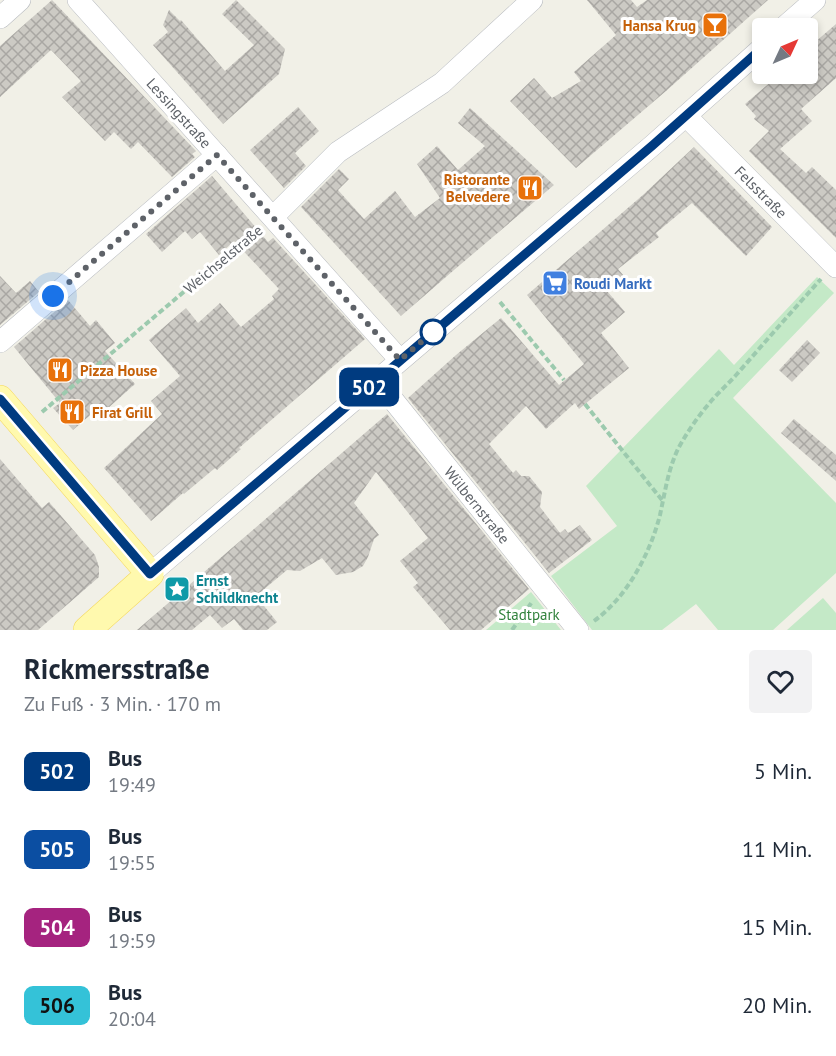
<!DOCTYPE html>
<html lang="de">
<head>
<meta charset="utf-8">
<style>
  body { margin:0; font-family:"PT Sans",sans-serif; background:#f2f2f3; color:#1f2937; height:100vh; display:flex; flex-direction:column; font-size:22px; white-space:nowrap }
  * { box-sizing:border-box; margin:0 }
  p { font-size:20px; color:#747a83 }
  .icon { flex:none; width:33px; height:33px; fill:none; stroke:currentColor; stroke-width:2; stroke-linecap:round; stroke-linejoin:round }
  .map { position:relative; height:630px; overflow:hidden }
  .drawer { display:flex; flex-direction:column; background:#fff; flex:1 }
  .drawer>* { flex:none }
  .badge { padding:0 12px; border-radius:9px; font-size:21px; line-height:39px }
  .needle { width:39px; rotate:46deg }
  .buttons { position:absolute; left:752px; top:18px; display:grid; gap:12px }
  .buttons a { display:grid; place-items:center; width:66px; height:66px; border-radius:6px; background:#fff; box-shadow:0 3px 9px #0003; font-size:30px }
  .you { position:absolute; width:30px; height:30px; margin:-15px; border:4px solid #fff; border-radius:50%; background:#1a73e8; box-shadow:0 0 0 9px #1a73e833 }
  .map>.badge { position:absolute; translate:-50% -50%; box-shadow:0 0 0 3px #fff }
  .round { display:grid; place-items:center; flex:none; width:63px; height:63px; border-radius:6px; background:#f2f2f3 }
  .overview { display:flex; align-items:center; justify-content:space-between; height:102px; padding:0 24px }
  h1 { font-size:28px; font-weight:700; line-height:45px }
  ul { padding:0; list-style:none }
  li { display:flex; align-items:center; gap:18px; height:78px; padding:0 24px }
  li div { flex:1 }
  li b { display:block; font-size:22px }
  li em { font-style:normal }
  li .badge { min-width:66px; font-weight:700; text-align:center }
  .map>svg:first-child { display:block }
  .park { fill:#c4e9c7 }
  .building { fill:url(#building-cross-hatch) }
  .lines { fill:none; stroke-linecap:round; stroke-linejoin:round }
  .minor-casing { stroke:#b9bcc1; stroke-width:22 }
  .major-casing { stroke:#f5d85c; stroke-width:28 }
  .path { stroke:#9ccaae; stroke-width:4; stroke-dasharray:6 3; stroke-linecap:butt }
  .minor { stroke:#fff; stroke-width:21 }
  .major { stroke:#fff9ae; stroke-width:27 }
  .line-casing { stroke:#fff; stroke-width:14 }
  .line { stroke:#003b80; stroke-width:9 }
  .walk { stroke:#5e6268; stroke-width:6; stroke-dasharray:0 10.8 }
  .stop-dot { fill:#fff; stroke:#003b80; stroke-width:3 }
  .labels { text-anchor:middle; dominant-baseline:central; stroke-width:6; stroke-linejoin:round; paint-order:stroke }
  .food-label { font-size:15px; font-weight:bold; fill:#c56008; stroke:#fff; text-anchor:end }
  .street-label { font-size:15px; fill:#5e6268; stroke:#fff }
  .shop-label { font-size:15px; font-weight:bold; fill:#366cbe; stroke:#fff; text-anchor:start }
  .culture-label { font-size:15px; font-weight:bold; fill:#0d838f; stroke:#fff; text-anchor:start }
  .park-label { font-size:15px; fill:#32823d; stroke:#fff }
</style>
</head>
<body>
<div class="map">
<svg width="836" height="630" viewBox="0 0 836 630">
  <defs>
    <pattern id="building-cross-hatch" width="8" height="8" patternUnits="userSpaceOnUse" patternTransform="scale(1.5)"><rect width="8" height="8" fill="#cccac4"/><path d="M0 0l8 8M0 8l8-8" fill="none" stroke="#a9a7a3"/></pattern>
  </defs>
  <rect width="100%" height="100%" fill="#f1f0e7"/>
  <g class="park">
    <polygon points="817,277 834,293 733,398 836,503 836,573 773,630 718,630 696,604 662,630 592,630 551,576 617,526 586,486 719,349 734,365"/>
    <polygon points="531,592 561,630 486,630"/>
    <polygon points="823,598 836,613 836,630 787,630"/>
  </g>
  <g class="building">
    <polygon points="52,0 196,151 192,154 195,157 172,177 138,142 131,149 114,132 105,141 62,97 81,81 51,50 0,97 0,46"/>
    <polygon points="236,0 285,49 279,74 223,124 153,45 168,32 163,25 169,10 180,21 181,20 225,71 254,45 222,14"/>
    <polygon points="587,0 631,0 637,7 647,0 768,0 666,91 576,168 510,101 534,78 552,98 581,81 574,72 616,35"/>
    <polygon points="836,24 836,78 801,109 812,121 780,149 806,173 812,167 836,190 836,238 749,151 769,131 754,119 756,116 745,104 780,74 807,74 807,49"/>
    <polygon points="298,107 319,131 295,153 306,166 284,188 250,150"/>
    <polygon points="470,108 554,185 454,270 401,316 301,207 339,169 349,179 338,190 364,219 395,191 415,217 440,198 417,164 437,146 458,170 485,146 458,123"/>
    <polygon points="694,147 772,227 746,256 692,203 656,233 659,237 618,269 624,276 607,291 625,312 601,333 629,368 579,409 575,403 546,429 526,406 489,444 513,473 516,470 521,476 529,476 542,492 540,507 560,533 565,529 568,533 580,525 592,540 549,573 408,398 456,355 501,318 559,385 584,364 527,295 644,194"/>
    <polygon points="212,176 268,242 273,238 365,339 239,448 241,449 217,470 215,468 184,494 183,493 151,521 104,468 162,414 151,401 180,376 149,340 186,308 198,323 220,303 241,327 274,299 272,296 279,289 234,241 219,255 200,232 192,239 185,231 162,252 146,234"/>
    <polygon points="0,276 16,293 30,281 39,292 0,325"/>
    <polygon points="68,300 90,326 96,320 115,343 105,351 135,384 107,409 103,404 73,430 53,408 60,403 14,347"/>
    <polygon points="807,340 820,353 792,382 779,370"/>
    <polygon points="387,414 529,589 481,630 450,630 413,587 418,583 400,561 428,538 376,472 354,503 379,535 374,539 368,557 363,566 353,572 336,575 322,558 300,571 287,570 256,596 277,622 267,630 243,630 234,619 222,628 210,615 192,630 137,630"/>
    <polygon points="794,419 836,455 836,481 781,433"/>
    <polygon points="0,459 42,508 49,502 95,555 99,567 99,577 38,630 0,630"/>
  </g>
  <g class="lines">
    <g class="minor-casing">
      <g id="minor">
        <polyline points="78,0 400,360"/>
        <polyline points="0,18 20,0"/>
        <polyline points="783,28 815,0"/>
        <polyline points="686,116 836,267"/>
        <polyline points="273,217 338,152 442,83 532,0"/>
        <polyline points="0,342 217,155"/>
        <polyline points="377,380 578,630"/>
        <polyline points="150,574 653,145 762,48"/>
      </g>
    </g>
    <g class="major-casing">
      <polyline id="major" points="0,399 150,574 87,630"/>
    </g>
    <g class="path">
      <polyline points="500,302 564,380"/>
      <polyline points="585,404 662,500"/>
      <polyline points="42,412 258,229"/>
      <path d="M594,621C627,597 650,554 660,515C665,492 668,470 678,449C687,432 699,415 712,400C720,391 729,383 737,374C765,342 793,310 821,279"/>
      <polyline points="512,630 532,602"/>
    </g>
    <use href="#minor" class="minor"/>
    <use href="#major" class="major"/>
  </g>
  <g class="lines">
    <g class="line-casing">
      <polyline id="line" points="0,399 150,574 653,145 762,48"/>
    </g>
    <use href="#line" class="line"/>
    <polyline class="walk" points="53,296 217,155 400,360 433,332"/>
  </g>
  <defs>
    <g id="bar-square" transform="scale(1.35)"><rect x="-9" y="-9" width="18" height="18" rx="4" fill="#e8710a" stroke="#fff"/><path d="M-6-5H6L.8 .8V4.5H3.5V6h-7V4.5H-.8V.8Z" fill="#fff"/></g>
    <g id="restaurant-square" transform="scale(1.35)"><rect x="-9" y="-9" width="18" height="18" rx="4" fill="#e8710a" stroke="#fff"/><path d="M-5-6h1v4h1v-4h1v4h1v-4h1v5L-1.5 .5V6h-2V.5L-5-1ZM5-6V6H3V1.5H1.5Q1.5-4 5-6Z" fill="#fff"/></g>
    <g id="supermarket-square" transform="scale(1.35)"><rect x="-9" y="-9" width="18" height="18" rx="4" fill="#3f7fe0" stroke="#fff"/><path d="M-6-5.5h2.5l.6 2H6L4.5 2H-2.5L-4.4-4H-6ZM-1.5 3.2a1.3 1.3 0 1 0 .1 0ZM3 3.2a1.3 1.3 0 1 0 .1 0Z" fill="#fff"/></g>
    <g id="sight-square" transform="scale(1.35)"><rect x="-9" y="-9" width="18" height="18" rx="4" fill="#0f9aa8" stroke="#fff"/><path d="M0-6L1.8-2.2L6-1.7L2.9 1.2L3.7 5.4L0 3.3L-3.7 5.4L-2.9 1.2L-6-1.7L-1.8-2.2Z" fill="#fff"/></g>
  </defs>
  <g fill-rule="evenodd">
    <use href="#bar-square" x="715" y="25"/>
    <use href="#restaurant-square" x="530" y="188"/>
    <use href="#supermarket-square" x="555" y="283"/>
    <use href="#restaurant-square" x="60" y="370"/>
    <use href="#restaurant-square" x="72" y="412"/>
    <use href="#sight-square" x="177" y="589"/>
  </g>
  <circle class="stop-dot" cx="433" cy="332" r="12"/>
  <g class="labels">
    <g class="food-label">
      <text x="696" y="25">Hansa Krug</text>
      <text x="510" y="179">Ristorante<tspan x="510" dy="17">Belvedere</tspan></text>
      <text x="80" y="370" text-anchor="start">Pizza House</text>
      <text x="92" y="412" text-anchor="start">Firat Grill</text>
    </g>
    <g class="street-label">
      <text transform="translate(179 113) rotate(48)">Lessingstraße</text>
      <text transform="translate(761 192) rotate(45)">Felsstraße</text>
      <text transform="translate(223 259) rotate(-40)">Weichselstraße</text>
      <text transform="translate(477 505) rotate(51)">Wülbernstraße</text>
    </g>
    <g class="shop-label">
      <text x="574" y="283">Roudi Markt</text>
    </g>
    <g class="culture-label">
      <text x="196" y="580">Ernst<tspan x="196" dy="17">Schildknecht</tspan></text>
    </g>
    <g class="park-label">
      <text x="529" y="614">Stadtpark</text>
    </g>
  </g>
</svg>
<div class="buttons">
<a><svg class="needle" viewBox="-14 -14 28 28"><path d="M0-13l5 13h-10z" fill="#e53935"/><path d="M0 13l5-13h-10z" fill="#747a83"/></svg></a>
</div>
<div class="you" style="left:53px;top:296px"></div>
<b class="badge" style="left:369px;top:387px;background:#003b80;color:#fff">502</b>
</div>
<section class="drawer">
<div class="overview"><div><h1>Rickmersstraße</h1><p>Zu Fuß · 3 Min. · 170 m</p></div><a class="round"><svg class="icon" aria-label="heart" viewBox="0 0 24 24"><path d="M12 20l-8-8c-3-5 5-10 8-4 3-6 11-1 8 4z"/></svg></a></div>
<ul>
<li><span class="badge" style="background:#003b80;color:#fff">502</span><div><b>Bus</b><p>19:49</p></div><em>5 Min.</em></li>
<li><span class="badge" style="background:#0b4ea2;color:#fff">505</span><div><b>Bus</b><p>19:55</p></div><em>11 Min.</em></li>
<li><span class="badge" style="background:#a5237f;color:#fff">504</span><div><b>Bus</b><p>19:59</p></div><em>15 Min.</em></li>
<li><span class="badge" style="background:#34c2d8;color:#111">506</span><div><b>Bus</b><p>20:04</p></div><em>20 Min.</em></li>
</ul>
</section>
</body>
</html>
